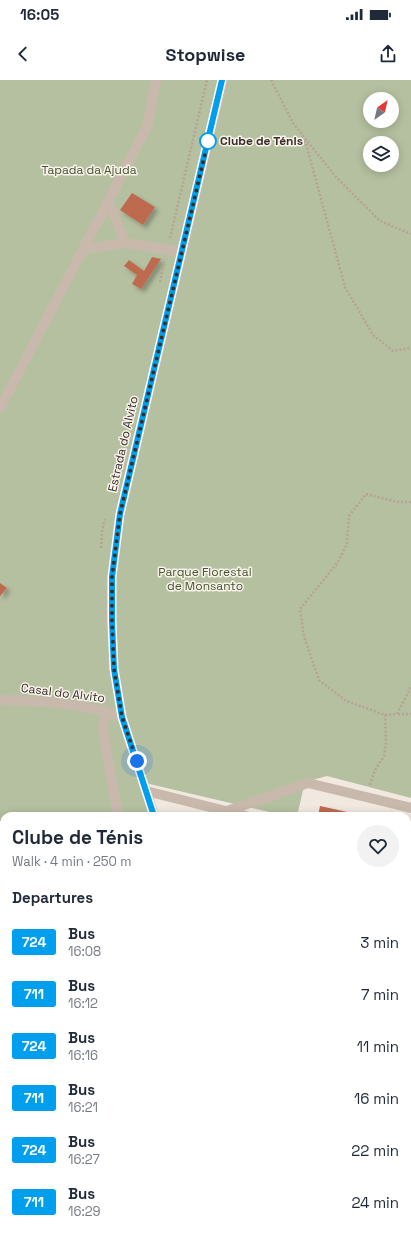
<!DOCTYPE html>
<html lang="en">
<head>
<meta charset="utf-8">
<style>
  body { margin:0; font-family:"Space Grotesk",sans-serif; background:#f2f2f3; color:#1f2937; height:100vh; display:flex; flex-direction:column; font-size:15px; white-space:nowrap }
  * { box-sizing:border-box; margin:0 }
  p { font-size:13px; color:#747a83 }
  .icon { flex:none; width:22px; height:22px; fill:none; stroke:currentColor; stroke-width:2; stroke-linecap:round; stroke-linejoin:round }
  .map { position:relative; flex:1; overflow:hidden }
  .drawer { position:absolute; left:0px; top:732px; width:411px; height:424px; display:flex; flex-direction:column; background:#fff; border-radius:12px 12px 0 0; box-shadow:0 2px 10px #0003 }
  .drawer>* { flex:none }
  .badge { padding:0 8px; border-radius:3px; font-size:14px; line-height:26px }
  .needle { width:26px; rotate:34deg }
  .tools { position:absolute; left:363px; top:12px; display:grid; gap:8px }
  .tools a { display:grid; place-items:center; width:36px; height:36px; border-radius:50%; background:#fff; box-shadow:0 2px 10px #0003; font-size:20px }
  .you { position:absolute; width:20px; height:20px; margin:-10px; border:3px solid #fff; border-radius:50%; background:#1a73e8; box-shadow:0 0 0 6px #1a73e833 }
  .map>.badge { position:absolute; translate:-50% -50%; box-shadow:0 0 0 2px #fff }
  h2 { padding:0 12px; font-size:15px; line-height:36px }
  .round { display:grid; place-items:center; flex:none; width:42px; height:42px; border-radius:21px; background:#f2f2f3 }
  .summary { display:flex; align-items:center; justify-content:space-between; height:68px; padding:0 12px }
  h1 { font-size:19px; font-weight:800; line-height:30px }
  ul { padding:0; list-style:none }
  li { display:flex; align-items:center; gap:12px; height:52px; padding:0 12px }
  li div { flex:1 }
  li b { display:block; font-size:15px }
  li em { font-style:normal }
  li .badge { min-width:44px; font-weight:700; text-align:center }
  .status { display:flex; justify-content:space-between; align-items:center; height:28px; padding:0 20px; background:#fff; direction:ltr }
  .status svg { height:11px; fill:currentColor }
  header { display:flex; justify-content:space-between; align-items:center; height:52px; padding:0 12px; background:#fff; font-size:18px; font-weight:800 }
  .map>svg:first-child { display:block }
  .green { fill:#b5c0a0; fill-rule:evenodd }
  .building { fill:#be6b50; filter:url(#shadow) }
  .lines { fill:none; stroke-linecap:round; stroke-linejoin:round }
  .path { stroke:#b5a396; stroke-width:2.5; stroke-dasharray:2 2; stroke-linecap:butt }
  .minor { stroke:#c9b9ac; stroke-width:10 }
  .line-casing { stroke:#fff; stroke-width:9 }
  .line { stroke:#009fee; stroke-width:6 }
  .walk { stroke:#372e2a; stroke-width:4; stroke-dasharray:0 7.2 }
  .stop-dot { fill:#fff; stroke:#009fee; stroke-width:2 }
  .labels { text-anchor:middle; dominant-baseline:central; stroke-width:3; stroke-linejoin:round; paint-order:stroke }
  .stop-label { font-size:12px; font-weight:bold; fill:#372e2a; stroke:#f9f3eb; text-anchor:start }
  .park-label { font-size:12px; fill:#47542f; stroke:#f9f3eb }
  .street-label { font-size:12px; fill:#372e2a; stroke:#f9f3eb }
</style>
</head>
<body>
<div class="status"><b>16:05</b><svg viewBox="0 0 49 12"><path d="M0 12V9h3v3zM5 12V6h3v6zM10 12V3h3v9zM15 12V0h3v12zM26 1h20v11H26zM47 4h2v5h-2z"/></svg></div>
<header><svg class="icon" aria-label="back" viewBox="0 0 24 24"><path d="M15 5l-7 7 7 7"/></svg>Stopwise<svg class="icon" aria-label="share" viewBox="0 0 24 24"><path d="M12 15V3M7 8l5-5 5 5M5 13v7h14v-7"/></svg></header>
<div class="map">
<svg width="411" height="1156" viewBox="0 0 411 1156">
  <defs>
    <filter id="shadow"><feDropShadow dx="3.5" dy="3.5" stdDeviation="2" flood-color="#0004"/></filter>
  </defs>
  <rect width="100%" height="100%" fill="#f1e9df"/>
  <path class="green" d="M0,0H411V718L327,696L305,702L297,736H286L141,702L151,736H4V1152H407V967L411,968V1156H0ZM370,19H392V41H370ZM370,63H392V85H370Z"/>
  <g class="building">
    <polygon points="132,113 155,127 143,145 120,130"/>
    <polygon points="152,177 161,179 141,209 132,204 137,195 124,186 129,180 144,191"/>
    <polygon points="0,503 7,508 0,516"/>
    <polygon points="320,726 361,735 361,736 318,736"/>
    <polygon points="407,746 411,747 411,766 407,765"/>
    <polygon points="407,790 411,791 411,809 407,808"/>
    <polygon points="407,830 411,831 411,867 409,874 411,875 411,886 407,885"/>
    <polygon points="407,906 411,907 411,941 407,940"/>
  </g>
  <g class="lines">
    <g class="path">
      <polyline points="271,0 293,43 336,97 380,141 411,154"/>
      <polyline points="305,60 345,207 373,255 393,271 411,268"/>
      <polyline points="170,158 207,0"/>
      <polyline points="160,202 164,182"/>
      <polyline points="411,422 397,422 366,414 349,436 347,464 338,482 300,529 304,557 319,600 346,621 385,635 397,634 411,607"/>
      <polyline points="101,468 102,451 105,439"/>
      <polyline points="398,634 411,634"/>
      <polyline points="370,705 375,690 384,676 386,663 385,635"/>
      <polyline points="407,1022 411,1006"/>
      <polyline points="407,1082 411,1083"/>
      <polyline points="349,1152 364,1156"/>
      <polyline points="373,1156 374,1152"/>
    </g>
    <g class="minor">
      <polyline points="109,122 125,163"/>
      <polyline points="84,169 125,163 182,172"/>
      <polyline points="0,328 147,47 156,0"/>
      <path d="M0,620C40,621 84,623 122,637"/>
      <polyline points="105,631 103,650 118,736"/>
      <polyline points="146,711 246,736"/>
      <polyline points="227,731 308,703 411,728"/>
      <polyline points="154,736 122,637 114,589 111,541 112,497 120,434 223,0"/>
      <polyline points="407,775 411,776"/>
      <polyline points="407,814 411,815"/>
      <polyline points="407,968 411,969"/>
      <polyline points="293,1152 294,1156"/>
    </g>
  </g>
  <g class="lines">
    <g class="line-casing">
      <polyline id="line" points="154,736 122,637 114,589 112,541 112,497 120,434 222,0"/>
    </g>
    <use href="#line" class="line"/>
    <polyline class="walk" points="137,681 122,637 114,589 112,541 112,497 120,434 208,61"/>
  </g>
  <circle class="stop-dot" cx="208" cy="61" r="8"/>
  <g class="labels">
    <g class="stop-label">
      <text x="220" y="61">Clube de Ténis</text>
    </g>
    <g class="park-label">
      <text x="89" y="90">Tapada da Ajuda</text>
      <text x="205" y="492">Parque Florestal<tspan x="205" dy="14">de Monsanto</tspan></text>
    </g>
    <g class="street-label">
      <text transform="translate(123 364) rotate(-77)">Estrada do Alvito</text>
      <text transform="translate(63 613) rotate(7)">Casal do Alvito</text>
    </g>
  </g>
</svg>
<div class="tools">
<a><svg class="needle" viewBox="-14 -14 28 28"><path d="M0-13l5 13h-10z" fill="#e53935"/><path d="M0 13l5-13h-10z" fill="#747a83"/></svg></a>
<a><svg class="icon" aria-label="layers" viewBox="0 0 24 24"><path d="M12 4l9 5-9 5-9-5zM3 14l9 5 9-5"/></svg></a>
</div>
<div class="you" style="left:137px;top:681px"></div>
<section class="drawer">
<div class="summary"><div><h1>Clube de Ténis</h1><p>Walk · 4 min · 250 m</p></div><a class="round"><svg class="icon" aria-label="heart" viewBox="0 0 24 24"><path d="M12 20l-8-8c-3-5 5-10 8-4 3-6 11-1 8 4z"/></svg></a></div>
<h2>Departures</h2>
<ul>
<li><span class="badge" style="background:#009fee;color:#fff">724</span><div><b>Bus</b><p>16:08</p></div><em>3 min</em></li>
<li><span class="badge" style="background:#009fee;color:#fff">711</span><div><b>Bus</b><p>16:12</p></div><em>7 min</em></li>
<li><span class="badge" style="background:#009fee;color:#fff">724</span><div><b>Bus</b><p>16:16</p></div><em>11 min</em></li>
<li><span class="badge" style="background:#009fee;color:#fff">711</span><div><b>Bus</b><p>16:21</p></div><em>16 min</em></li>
<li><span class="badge" style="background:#009fee;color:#fff">724</span><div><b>Bus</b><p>16:27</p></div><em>22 min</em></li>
<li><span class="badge" style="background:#009fee;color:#fff">711</span><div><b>Bus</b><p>16:29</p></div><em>24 min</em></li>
</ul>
</section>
</div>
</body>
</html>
